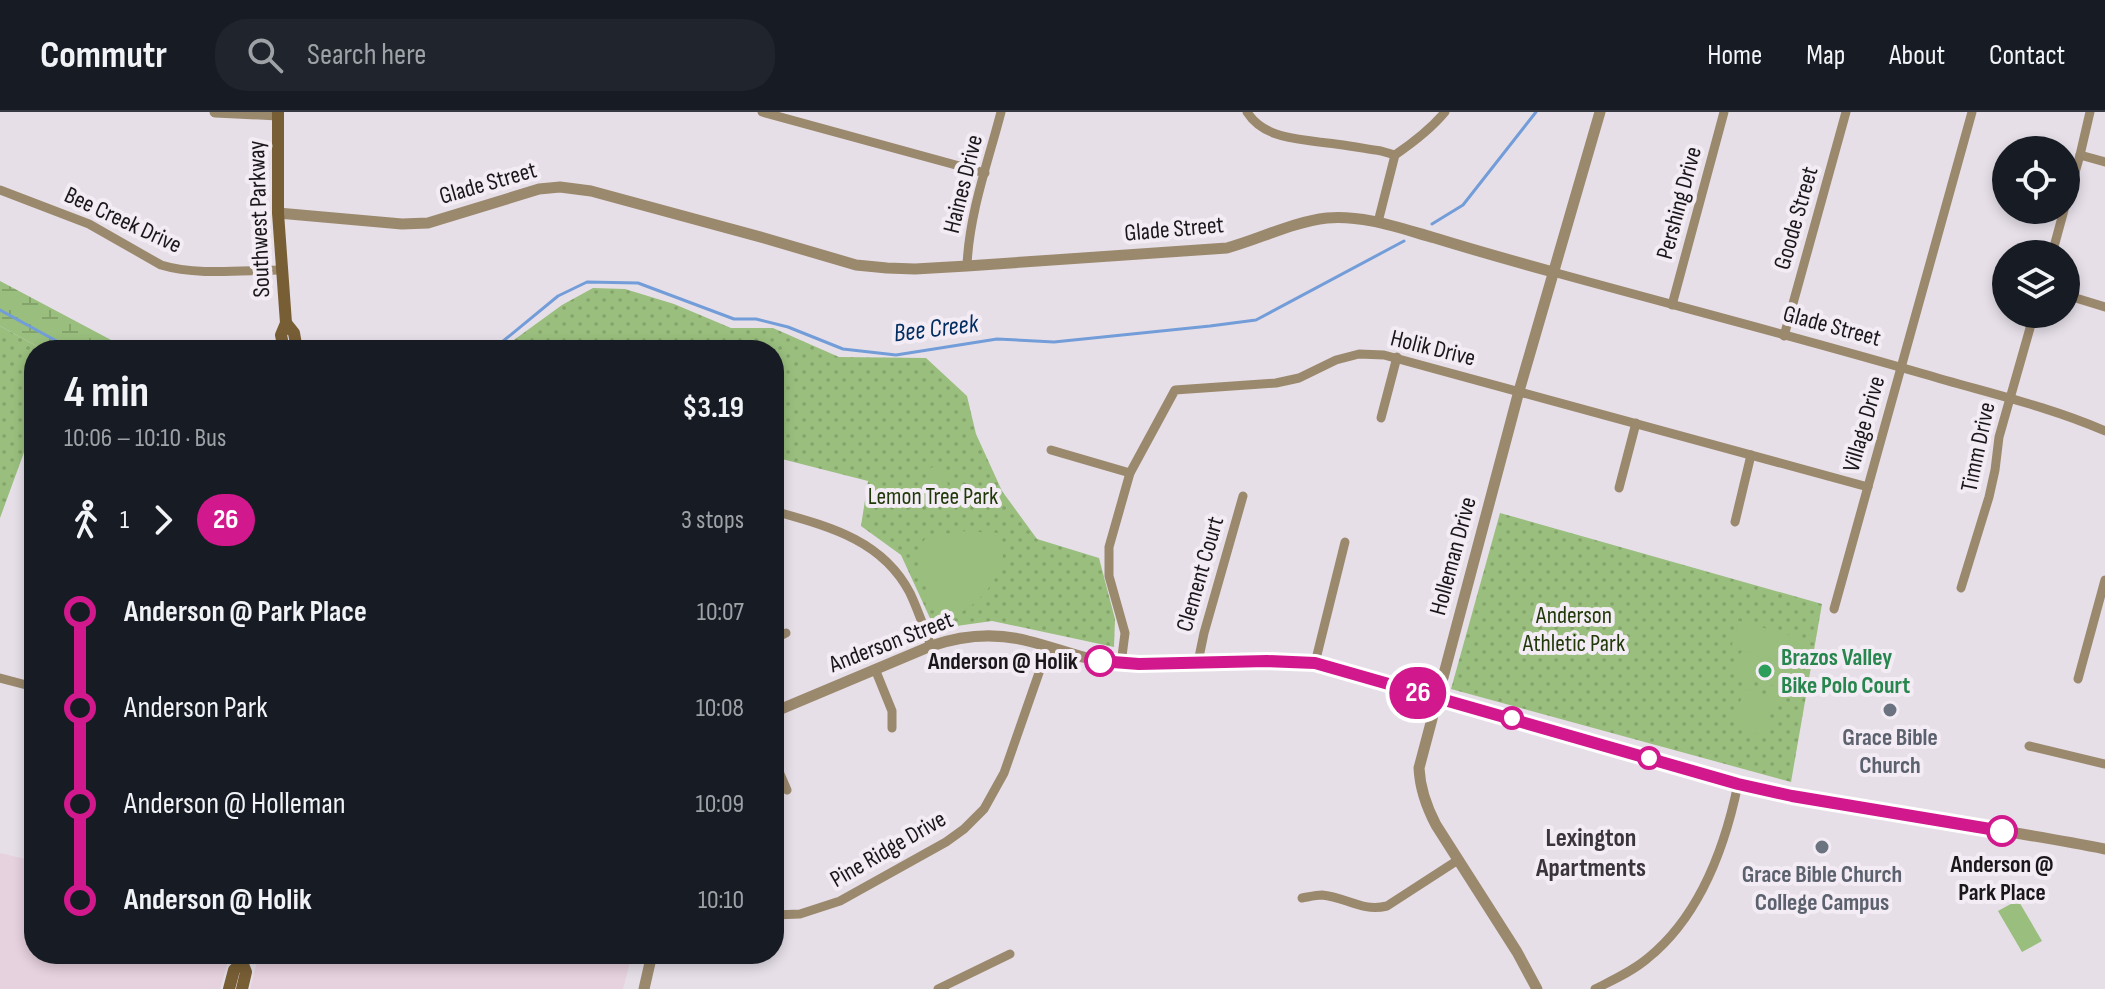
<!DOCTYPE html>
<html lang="en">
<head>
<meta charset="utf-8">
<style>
  body { margin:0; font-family:"Sofia Sans Condensed",sans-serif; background:#20242c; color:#f1f3f6; height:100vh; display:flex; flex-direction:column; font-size:30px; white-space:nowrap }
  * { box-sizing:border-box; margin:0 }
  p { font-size:26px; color:#9ea1a6 }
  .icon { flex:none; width:44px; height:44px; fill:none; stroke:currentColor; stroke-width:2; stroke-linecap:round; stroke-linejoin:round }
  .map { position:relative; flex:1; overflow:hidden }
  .panel { position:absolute; left:24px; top:228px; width:760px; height:624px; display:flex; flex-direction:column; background:#171b24; border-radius:32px; box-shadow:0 4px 12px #0003 }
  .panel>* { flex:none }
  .badge { padding:0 16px; border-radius:26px; font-size:28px; line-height:52px }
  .fabs { position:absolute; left:1992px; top:24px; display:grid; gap:16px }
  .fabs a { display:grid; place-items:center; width:88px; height:88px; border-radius:50%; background:#171b24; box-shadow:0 4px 12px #0003; font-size:40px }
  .map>.badge { position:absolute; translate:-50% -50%; box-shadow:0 0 0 4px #fff }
  .legs { display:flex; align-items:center; gap:12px; height:88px; padding:0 40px; font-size:26px }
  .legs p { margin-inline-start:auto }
  .summary { display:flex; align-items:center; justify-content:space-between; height:136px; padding:0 40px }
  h1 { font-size:44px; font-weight:700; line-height:60px }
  ul { padding:0 40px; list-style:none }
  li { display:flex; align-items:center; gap:28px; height:96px; font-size:30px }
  li i { display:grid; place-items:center; width:12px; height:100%; margin:0 10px; background:currentColor }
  li i::after { content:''; width:20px; height:20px; margin:-10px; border:6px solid; border-radius:50%; background:#171b24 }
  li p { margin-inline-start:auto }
  li:first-child i { background:linear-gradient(#0000 50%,currentColor 0) }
  li:last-child i { background:linear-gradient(currentColor 50%,#0000 0) }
  header { display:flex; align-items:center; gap:48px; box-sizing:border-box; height:112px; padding:0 40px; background:#171b24; border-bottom:2px solid #363941 }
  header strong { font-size:38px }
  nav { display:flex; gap:44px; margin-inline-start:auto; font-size:28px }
  .search { width:560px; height:72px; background:#20242c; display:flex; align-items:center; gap:20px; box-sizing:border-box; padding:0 28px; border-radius:32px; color:#9ea1a6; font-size:30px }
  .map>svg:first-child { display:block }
  .commercial { fill:#e6d1de }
  .grass { fill:url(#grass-dots) }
  .wetland { fill:url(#wetland-marsh) }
  .pitch { fill:#99be7d }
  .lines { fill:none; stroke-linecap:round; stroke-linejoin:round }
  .stream { stroke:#739dd8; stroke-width:3 }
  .minor { stroke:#9b896e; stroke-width:9 }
  .tertiary { stroke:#9b896e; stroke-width:11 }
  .secondary { stroke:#785e35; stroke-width:12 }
  .line-1-casing { stroke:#fff; stroke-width:18 }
  .line-1 { stroke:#d2188d; stroke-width:12 }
  .stop-1-dot { fill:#fff; stroke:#d2188d; stroke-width:4 }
  .leisure-dot { fill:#2e9e5b; stroke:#f3ecf5; stroke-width:3 }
  .worship-dot { fill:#6b7280; stroke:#f3ecf5; stroke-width:3 }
  .labels { text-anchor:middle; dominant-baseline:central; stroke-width:8; stroke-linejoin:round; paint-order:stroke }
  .street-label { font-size:24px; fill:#1a171a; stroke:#f3ecf5 }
  .park-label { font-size:24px; fill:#213909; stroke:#f3ecf5 }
  .leisure-label { font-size:24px; font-weight:bold; fill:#27864d; stroke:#f3ecf5; text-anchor:start }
  .stop-label { font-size:24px; font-weight:bold; fill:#1a171a; stroke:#f3ecf5; text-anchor:end }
  .worship-label { font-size:24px; font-weight:bold; fill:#5b616d; stroke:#f3ecf5 }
  .water-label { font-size:26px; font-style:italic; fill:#022d61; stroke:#f3ecf5 }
  .neighbourhood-label { font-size:26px; font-weight:bold; fill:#3a343b; stroke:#f3ecf5 }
</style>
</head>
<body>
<header>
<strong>Commutr</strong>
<div class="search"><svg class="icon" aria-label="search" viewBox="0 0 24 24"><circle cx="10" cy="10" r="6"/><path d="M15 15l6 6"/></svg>Search here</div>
<nav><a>Home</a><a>Map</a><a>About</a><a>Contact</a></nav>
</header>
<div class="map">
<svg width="2105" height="877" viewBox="0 0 2105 877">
  <defs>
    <pattern id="grass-dots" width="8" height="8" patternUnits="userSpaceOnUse" patternTransform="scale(2)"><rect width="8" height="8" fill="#99be7d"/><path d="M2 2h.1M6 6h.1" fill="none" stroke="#83a36b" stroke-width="1.8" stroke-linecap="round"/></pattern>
    <pattern id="wetland-marsh" width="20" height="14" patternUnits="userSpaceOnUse" patternTransform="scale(2)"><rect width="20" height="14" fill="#99be7d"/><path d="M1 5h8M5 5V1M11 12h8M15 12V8" fill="none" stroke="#83a36b"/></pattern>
  </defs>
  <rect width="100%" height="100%" fill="#e6dfe8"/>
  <g class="commercial">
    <polygon points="0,741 34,749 34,842 121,842 136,845 137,842 230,842 220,877 0,877"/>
    <polygon points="259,842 632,842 623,877 250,877"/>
  </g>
  <g class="grass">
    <polygon points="593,176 625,177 674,192 731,216 773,216 839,245 926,246 967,284 976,322 1002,379 1037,427 1099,446 1115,507 1114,535 992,509 935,517 901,443 861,414 868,369 774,345 774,238 500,238 562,193"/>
    <polygon points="0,214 44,238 34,238 34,313 0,406"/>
    <polygon points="1500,401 1822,492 1791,670 1451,577"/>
  </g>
  <polygon class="wetland" points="0,169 130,238 44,238 0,214"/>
  <g class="pitch">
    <polygon points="943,353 948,374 930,378 925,357"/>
    <path d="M958,419L1002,421C1002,427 1003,434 1003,441C1002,463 983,488 963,499C956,503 946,504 938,507L921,458L920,434L925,427Z"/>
    <polygon points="1739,509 1804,527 1797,552 1731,536"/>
    <polygon points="1741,540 1796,554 1790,578 1734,564"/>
    <polygon points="1744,577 1775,586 1763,624 1733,615"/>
    <polygon points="2018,788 2042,829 2022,840 1998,799"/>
  </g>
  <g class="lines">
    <g class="stream">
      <polyline points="1432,112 1463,93 1536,0"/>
      <polyline points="0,198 73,238"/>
      <polyline points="485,238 502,230 558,184 587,170 638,171 734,207 756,207 788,215 843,237 896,243 997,227 1054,230 1210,214 1256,208 1404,129"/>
    </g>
    <g class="minor">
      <polyline points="762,0 985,61"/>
      <path d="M1247,0C1263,25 1292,26 1319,30C1340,32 1361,36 1381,39L1395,43"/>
      <polyline points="2080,43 2105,50"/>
      <path d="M0,78L89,112L161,153C197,164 244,158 281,158"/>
      <polyline points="2066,92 2080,43 2090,0"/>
      <path d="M1378,110L1395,43C1414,30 1431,17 1445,0"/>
      <polyline points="2052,142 2064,98"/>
      <path d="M967,154C969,102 988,50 1001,0"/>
      <path d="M1553,160C1676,194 1801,226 1924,262C1984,280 2048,294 2105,319"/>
      <polyline points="2066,183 2105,195"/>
      <polyline points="1672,193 1724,0"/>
      <polyline points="1784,224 1846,0"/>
      <polyline points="1381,306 1397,245"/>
      <polyline points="1051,338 1130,361"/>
      <polyline points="1619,376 1636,311"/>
      <path d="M774,399C827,414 882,427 910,481C918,498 924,516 931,534"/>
      <polyline points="1735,410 1751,343"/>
      <polyline points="1961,476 1989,385 1995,358 1999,325 2034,202"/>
      <polyline points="1834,497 1972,0"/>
      <polyline points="774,527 786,521"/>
      <polyline points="1198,550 1204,521 1243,384"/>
      <polyline points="1315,551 1345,430"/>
      <polyline points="1121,552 1125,521 1109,464 1109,435 1130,361 1175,278 1276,271 1299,266 1336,248 1359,242 1384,243 1868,375"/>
      <polyline points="875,557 892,599 892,616"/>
      <polyline points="0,566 34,575"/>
      <polyline points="2078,567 2105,468"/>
      <polyline points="2029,634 2105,652"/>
      <polyline points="774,648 787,678"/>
      <path d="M1302,786C1308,785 1316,783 1322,783C1346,785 1361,800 1387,794L1458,748"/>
      <polyline points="774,803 800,802 840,789 946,730 964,717 984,697 1004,661 1048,535"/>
      <polyline points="938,877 1010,842"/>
      <path d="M1595,877C1613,868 1633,859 1648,846C1700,804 1725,735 1738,672"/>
    </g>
    <g class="tertiary">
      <polyline points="215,0 278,3"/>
      <path d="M278,101L402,112L428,111L539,77L560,75L591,79L764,126L856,153L887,156L915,157L967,154L1227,136C1260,127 1292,110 1327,106C1364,103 1399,116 1435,126C1474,138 1513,149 1553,160"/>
      <path d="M774,600L931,534C963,523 994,520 1028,529C1058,536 1086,549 1117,551C1142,553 1167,551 1192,551C1233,550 1274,549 1315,551L1738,672C1859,699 1983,713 2105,737"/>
      <polyline points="644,877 652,842"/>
      <path d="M1537,877L1517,840L1436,713C1426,694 1420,677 1419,656L1519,279L1600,0"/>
    </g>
    <g class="secondary">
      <polyline points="278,0 278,101 286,211 281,223 284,238"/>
      <polyline points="286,211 294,221 297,238"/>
      <polyline points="229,877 234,858 242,850 245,842"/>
      <polyline points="242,877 246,860 242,850"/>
    </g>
  </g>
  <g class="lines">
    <g class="line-1-casing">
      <polyline id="line-1" points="1100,549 1139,552 1267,549 1315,551 1738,672 1792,684 2002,719"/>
    </g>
    <use href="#line-1" class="line-1"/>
  </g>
  <g class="stop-1-dot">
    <circle cx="1100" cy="549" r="14"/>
    <circle cx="1512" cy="606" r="10"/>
    <circle cx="1649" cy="646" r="10"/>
    <circle cx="2002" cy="719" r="14"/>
  </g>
  <circle class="leisure-dot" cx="1765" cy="559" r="8"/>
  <g class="worship-dot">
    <circle cx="1890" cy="598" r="8"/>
    <circle cx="1822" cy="735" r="8"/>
  </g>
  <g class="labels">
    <g class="street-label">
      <text transform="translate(488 71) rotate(-16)">Glade Street</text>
      <text transform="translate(963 72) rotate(-76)">Haines Drive</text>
      <text transform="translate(1679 91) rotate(-75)">Pershing Drive</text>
      <text transform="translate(1796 106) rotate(-74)">Goode Street</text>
      <text transform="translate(259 107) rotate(-92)">Southwest Parkway</text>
      <text transform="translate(123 108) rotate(25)">Bee Creek Drive</text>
      <text transform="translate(1174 117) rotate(-5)">Glade Street</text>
      <text transform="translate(1832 214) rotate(15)">Glade Street</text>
      <text transform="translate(1433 236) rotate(14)">Holik Drive</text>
      <text transform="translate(1864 312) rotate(-74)">Village Drive</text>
      <text transform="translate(1978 335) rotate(-78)">Timm Drive</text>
      <text transform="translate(1453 444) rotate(-75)">Holleman Drive</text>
      <text transform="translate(1200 462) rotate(-74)">Clement Court</text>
      <text transform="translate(891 530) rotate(-21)">Anderson Street</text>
      <text transform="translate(888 737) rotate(-30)">Pine Ridge Drive</text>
    </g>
    <g class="park-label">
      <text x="933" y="384">Lemon Tree Park</text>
      <text x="1574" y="503">Anderson<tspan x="1574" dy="28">Athletic Park</tspan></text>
    </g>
    <g class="leisure-label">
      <text x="1781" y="545">Brazos Valley<tspan x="1781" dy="28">Bike Polo Court</tspan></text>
    </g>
    <g class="stop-label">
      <text x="1078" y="549">Anderson @ Holik</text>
      <text x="2002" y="752" text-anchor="middle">Anderson @<tspan x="2002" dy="28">Park Place</tspan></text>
    </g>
    <g class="worship-label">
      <text x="1890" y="625">Grace Bible<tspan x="1890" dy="28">Church</tspan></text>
      <text x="1822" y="762">Grace Bible Church<tspan x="1822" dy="28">College Campus</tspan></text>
    </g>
    <g class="water-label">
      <text transform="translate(936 217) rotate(-7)">Bee Creek</text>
    </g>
    <g class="neighbourhood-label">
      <text x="1591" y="726">Lexington<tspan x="1591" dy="30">Apartments</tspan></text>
    </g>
  </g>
</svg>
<div class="fabs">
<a><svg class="icon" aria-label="locate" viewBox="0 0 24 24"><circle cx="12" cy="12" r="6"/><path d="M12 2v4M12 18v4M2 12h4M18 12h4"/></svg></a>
<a><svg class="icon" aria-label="layers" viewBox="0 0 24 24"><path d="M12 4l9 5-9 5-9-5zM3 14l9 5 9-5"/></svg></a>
</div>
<b class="badge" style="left:1418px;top:581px;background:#d2188d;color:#fff">26</b>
<section class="panel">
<div class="summary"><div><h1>4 min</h1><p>10:06 – 10:10 · Bus</p></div><b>$3.19</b></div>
<div class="legs"><svg class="icon" aria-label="walk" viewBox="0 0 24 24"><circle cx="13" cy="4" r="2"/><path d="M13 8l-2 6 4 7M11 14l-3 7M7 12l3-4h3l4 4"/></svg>1<svg class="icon" aria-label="forward" viewBox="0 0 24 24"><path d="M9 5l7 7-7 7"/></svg><b class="badge" style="background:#d2188d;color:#fff">26</b><p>3 stops</p></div>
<ul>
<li><i style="color:#d2188d"></i><b>Anderson @ Park Place</b><p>10:07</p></li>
<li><i style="color:#d2188d"></i><span>Anderson Park</span><p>10:08</p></li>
<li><i style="color:#d2188d"></i><span>Anderson @ Holleman</span><p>10:09</p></li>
<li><i style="color:#d2188d"></i><b>Anderson @ Holik</b><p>10:10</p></li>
</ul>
</section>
</div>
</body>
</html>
